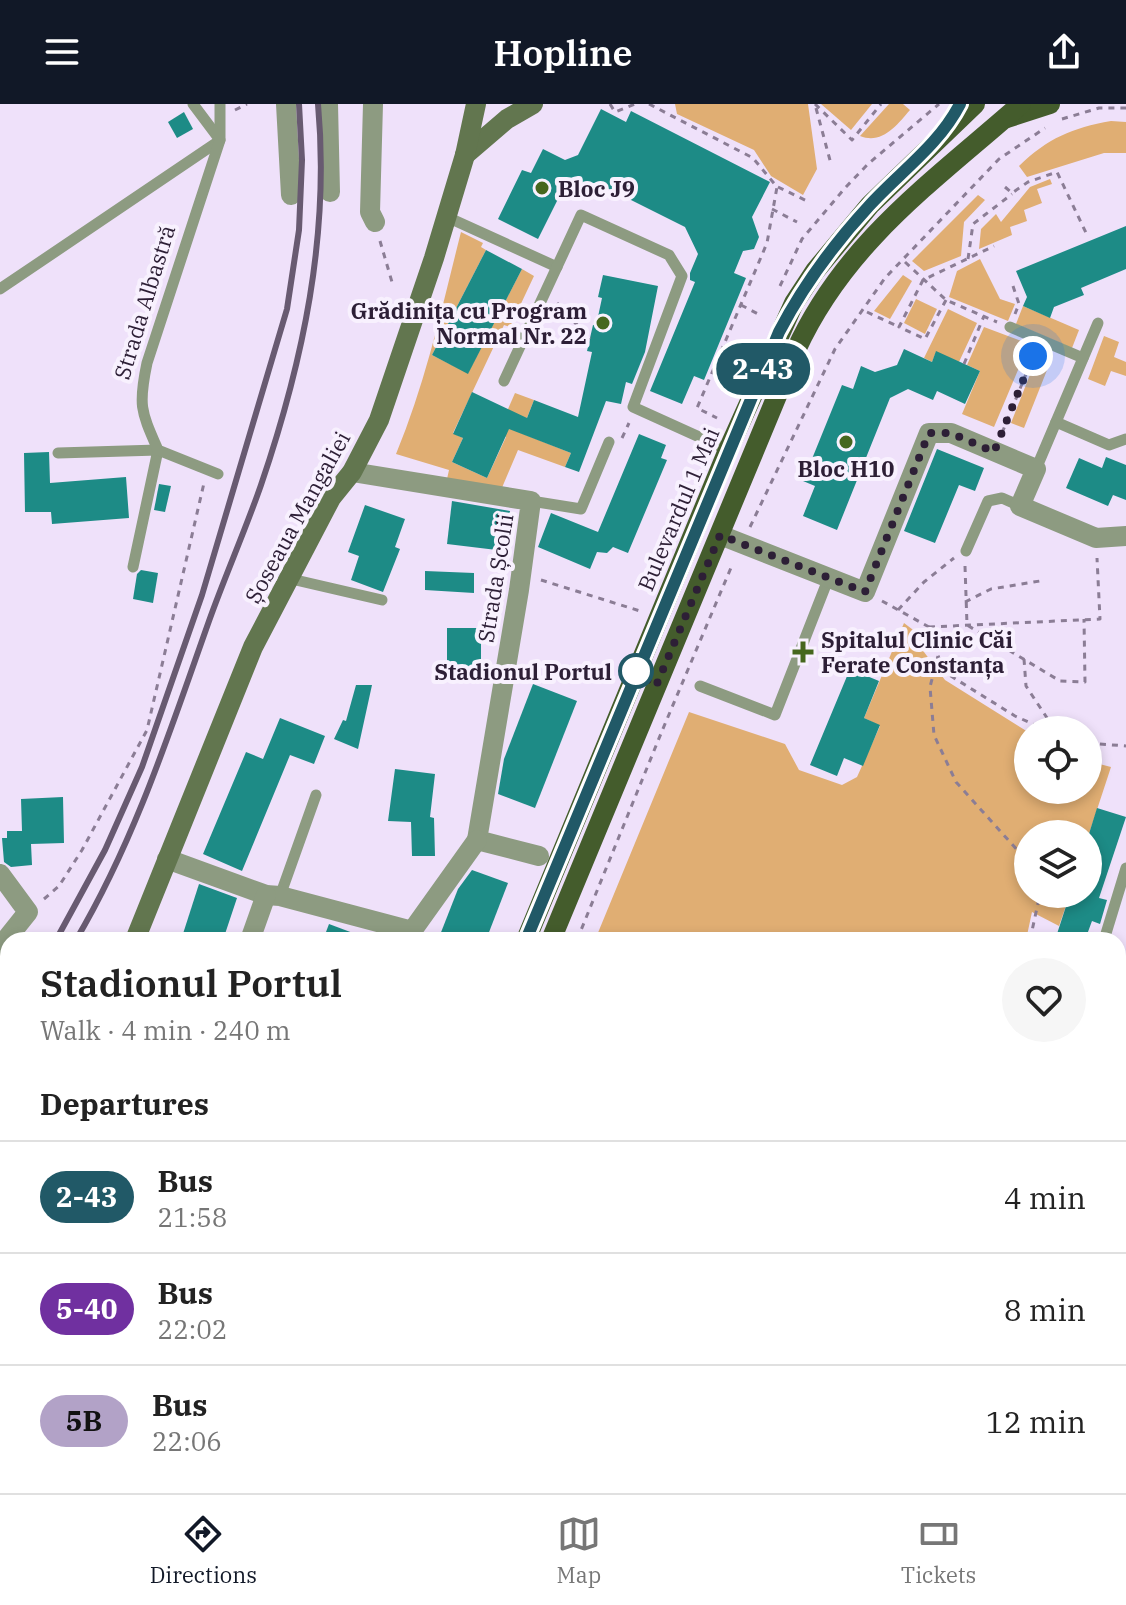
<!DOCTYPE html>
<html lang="en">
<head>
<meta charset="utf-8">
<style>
  body { margin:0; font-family:"IBM Plex Serif",serif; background:#f6f6f6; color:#222; height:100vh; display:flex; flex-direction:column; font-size:30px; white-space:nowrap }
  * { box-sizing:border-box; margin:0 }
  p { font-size:26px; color:#767676 }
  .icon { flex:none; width:44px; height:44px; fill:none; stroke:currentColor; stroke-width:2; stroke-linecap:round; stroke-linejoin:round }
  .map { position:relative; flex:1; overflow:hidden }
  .sheet { position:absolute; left:0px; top:828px; width:1126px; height:562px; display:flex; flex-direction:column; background:#fff; border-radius:24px 24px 0 0; box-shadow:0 4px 12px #0003 }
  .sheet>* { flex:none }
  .badge { padding:0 16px; border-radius:26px; font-size:28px; line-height:52px }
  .buttons { position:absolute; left:1014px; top:612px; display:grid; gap:16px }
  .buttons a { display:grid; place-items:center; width:88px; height:88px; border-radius:50%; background:#fff; box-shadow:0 4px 12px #0003; font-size:40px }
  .you { position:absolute; width:40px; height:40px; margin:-20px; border:6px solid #fff; border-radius:50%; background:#1a73e8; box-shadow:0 0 0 12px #1a73e833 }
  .map>.badge { position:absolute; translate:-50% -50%; box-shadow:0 0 0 4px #fff }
  h2 { padding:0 40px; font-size:30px; line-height:72px }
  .round { display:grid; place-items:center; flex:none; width:84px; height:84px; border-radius:42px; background:#f6f6f6 }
  .headline { display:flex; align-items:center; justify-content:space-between; height:136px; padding:0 40px }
  h1 { font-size:38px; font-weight:600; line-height:60px }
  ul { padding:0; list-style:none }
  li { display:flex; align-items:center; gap:24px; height:112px; padding:0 40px; border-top:2px solid #e0e0e0 }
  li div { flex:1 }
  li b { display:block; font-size:30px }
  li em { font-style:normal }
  li .badge { min-width:88px; font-weight:700; text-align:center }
  header { display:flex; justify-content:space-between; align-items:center; height:104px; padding:0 40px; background:#111827; color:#fff; font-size:36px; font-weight:600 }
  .tabs { display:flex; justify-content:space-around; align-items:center; height:112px; border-top:2px solid #e0e0e0; background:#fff; font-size:22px; color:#767676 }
  .tabs a { display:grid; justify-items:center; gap:4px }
  .tabs .on { color:#111827 }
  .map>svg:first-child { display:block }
  .green { fill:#e0ae73 }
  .building { fill:#1d8b86 }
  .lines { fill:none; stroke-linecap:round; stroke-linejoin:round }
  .path { stroke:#8b7d95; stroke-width:3; stroke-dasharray:6 6; stroke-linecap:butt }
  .lane { stroke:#8d9b81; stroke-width:11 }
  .street { stroke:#8d9b81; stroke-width:20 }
  .secondary { stroke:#62764f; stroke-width:20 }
  .primary { stroke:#445c2c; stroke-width:20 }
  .rail { stroke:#685a71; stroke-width:6 }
  .line-casing { stroke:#fff; stroke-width:18 }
  .line { stroke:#215967; stroke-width:12 }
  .walk { stroke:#2d1f36; stroke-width:8; stroke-dasharray:0 14.4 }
  .poi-dot { fill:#46671e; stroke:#f8f1fe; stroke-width:3 }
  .stop-dot { fill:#fff; stroke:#215967; stroke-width:4 }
  .labels { text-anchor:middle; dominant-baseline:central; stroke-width:8; stroke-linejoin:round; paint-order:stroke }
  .poi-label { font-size:22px; font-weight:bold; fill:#2d1f36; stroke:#f8f1fe; text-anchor:start }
  .street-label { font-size:22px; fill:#2d1f36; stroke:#f8f1fe }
  .stop-label { font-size:22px; font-weight:bold; fill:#2d1f36; stroke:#f8f1fe; text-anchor:end }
</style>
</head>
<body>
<header><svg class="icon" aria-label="menu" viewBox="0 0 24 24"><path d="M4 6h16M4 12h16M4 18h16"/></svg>Hopline<svg class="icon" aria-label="share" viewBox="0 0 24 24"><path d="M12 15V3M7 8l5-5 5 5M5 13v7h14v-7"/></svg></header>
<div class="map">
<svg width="1126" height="1389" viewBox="0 0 1126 1389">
  <rect width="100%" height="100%" fill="#efe1fa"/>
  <g class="green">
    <polygon points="675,0 808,0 817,65 803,91 771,72 754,46 677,10"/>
    <polygon points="821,0 872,0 851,26"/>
    <path d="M889,0H903L910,6C897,21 882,41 860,32Z"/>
    <path d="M1111,17L1126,18V49H1104L1027,73L1019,62C1048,34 1072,24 1111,17Z"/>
    <polygon points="1050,75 1052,80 1037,85 1042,99 1024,106 1027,117 1010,123 1012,131 979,145 981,125 996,110 1001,118 1030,83"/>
    <polygon points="978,91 985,96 964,118 961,152 924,167 912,157"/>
    <path d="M461,128L483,139L481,143L486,146L432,251L468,269L522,165L534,172L510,223L504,221L453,329L463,334L452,358L487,374L506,333L498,328L515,289L534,296L521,329L571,349L565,363L518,346L501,386L447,375L449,366L396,350C426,278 442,203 461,128Z"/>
    <polygon points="980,155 1000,195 1015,200 1008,217 949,193 957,167"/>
    <polygon points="903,171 912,177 890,215 874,207"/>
    <polygon points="916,195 937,205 925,230 904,219"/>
    <polygon points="1023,202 1079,226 1072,244 1016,220"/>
    <polygon points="948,205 977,219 959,258 936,248 932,258 924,254"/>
    <polygon points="984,223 1029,240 994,323 962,310 980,267 967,261"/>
    <polygon points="1104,232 1119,238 1114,253 1126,258 1126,272 1111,267 1105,282 1088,275"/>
    <polygon points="1040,245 1053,251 1024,324 1011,319"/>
    <polygon points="904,519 925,535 924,548 945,576 1028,628 1028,686 1088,686 1088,657 1111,663 1088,733 1088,730 1028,730 1028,790 1070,790 1059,822 1032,808 1026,836 595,836 689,608 785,640 799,666 842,681 857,673 880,622 864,614"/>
    <polygon points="1121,875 1126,878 1126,1389 895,1389 887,1382 978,1382 997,1386 999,1382 1118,1382 1118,882"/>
  </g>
  <g class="building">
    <polygon points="601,5 626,18 631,7 770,78 752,113 759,133 754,145 743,147 734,169 746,174 704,276 694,272 682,300 650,287 695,178 690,176 690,169 698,150 685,123 597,79 578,79 561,89 538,135 498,115 522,66 531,69 543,45 565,56 578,51"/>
    <polygon points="184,8 193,25 177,34 168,18"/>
    <polygon points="1126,122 1126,165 1081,184 1084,191 1054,203 1050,214 1023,202 1027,193 1016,167"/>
    <polygon points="486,146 522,165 468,270 432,251"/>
    <polygon points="603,171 658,182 645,248 632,280 626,278 621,300 606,297 579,368 565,363 571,349 509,325 487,374 452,358 463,334 453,330 472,288 527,314 534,296 578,313 592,248 587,247 593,221 596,222 602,194 598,193"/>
    <polygon points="904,245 932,258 936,247 980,267 965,300 937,287 933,296 908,285 890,294 837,426 803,412 815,382 803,377 842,281 853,285 861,262 875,268 897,261"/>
    <polygon points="639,330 666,341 661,354 667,356 628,449 613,443 607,449 597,448 590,465 538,443 551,409 598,428"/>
    <polygon points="937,345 984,364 975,387 959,381 935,439 904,427"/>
    <polygon points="49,348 50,379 126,373 129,414 52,420 51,408 25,408 24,349"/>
    <polygon points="1106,353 1126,361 1126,396 1113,391 1108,402 1066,384 1079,354 1102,364"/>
    <polygon points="159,380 171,382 165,408 154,406"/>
    <polygon points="452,397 510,407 505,447 447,440"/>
    <polygon points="365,401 405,415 395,443 400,445 383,488 351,476 359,452 348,448"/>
    <polygon points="141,466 158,469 153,499 133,495 137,470"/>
    <polygon points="425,467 474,469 474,489 425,486"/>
    <rect x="447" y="524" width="34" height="45"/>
    <polygon points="850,565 879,577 864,614 880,621 863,662 844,654 837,672 810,661"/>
    <polygon points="533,580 577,597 535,704 498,690 504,655"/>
    <polygon points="356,581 372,581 358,645 334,635 343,616 346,617"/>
    <polygon points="280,614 325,632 314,660 290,651 242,767 203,750 246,648 263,655"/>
    <polygon points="395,665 435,670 430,713 434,714 435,752 412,752 411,718 388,717"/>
    <polygon points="63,693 64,739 31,740 32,761 11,763 4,758 2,734 7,734 7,727 22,727 21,695"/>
    <polygon points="1097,704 1126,713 1099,794 1107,796 1100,820 1092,817 1085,836 1055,836 1070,790 1088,790 1088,733"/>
    <polygon points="472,766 508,779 486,836 438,836 458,785"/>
    <polygon points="199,780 237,794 223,836 181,836"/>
    <polygon points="329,820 369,835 369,836 323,836"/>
  </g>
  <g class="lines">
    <g class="path">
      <polyline points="610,0 615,8 635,0"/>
      <polyline points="649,0 753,54 777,83 767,139 697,304 717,314"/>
      <polyline points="815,0 852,36 881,0"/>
      <polyline points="816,4 831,60"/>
      <polyline points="235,6 247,0"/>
      <polyline points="1062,15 1099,4 1126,4"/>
      <polyline points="778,83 807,97"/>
      <polyline points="1005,83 1012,89 1028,78 1057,68 1088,133"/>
      <polyline points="772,105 797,118"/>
      <polyline points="380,137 392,178"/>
      <polyline points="968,155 973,120 1012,90"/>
      <polyline points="905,158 946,196 997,218"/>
      <polyline points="780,182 802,135 845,84 868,60 939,0"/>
      <polyline points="1013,182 1019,200 1015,210"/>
      <polyline points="946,196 925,235 899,223 923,176 994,142"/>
      <polyline points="557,199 590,235"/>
      <polyline points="741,201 760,211"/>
      <polyline points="867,208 899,223"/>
      <polyline points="724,242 743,252"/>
      <polyline points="964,260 984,212"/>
      <polyline points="1002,329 1035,248"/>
      <polyline points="622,334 629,319"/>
      <polyline points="750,423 835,245 885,174 999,55 1045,24"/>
      <polyline points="965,462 967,521 1060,577 1085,578 1084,515"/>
      <polyline points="541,476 640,507"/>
      <polyline points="882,497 929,523 938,552 930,583 934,631 956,678 1028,758"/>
      <polyline points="965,498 991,485 1040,477"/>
      <polyline points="898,506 924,478 954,454"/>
      <polyline points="929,523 1100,515 1097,454"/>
      <polyline points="938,552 946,569 1015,612 1046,626"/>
      <polyline points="1024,555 1026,582 1055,626"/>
      <polyline points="1088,639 1126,642"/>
      <polyline points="44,795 59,782 82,746 147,626 204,379"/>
      <polyline points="577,836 662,627 733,459"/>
      <polyline points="1030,836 1040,790"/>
      <polyline points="199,1382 230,1389"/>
      <polyline points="194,1389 195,1382"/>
      <polyline points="523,1389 524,1382"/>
      <polyline points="614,1389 616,1382"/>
    </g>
    <g class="lane">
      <polyline points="193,0 220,36"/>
      <polyline points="447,113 557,163"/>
      <polyline points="0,185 219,37"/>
      <polyline points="1010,223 1083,254"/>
      <polyline points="504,277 581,111 669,151 682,172 633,303 728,346"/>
      <polyline points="1056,318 1109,341 1126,335"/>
      <polyline points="58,349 158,346 133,463"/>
      <polyline points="1036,365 1098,219"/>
      <path d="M218,370L158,346C141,307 138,302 147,259L220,36V0"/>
      <polyline points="531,397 581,405 609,338"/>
      <polyline points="966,447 988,397 1002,394 1020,402"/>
      <polyline points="287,474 382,496"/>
      <polyline points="700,582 775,611 829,473"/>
      <polyline points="280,792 316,691"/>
      <polyline points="1104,836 1126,764"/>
      <polyline points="0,1352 8,1355"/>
      <polyline points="62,1382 68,1389"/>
      <polyline points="855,1382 863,1389"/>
    </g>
    <g class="street">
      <polyline points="286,0 291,91"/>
      <polyline points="328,0 330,88"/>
      <polyline points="373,0 370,108 375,118"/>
      <polyline points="352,368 531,397 519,486 477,736 539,752"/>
      <polyline points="720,431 865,488 929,329 951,329 1036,365 1020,402 1096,434 1126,432"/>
      <polyline points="167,755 266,791 280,792 412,827 477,736"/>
      <polyline points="0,770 28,808 0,843"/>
      <polyline points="250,836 266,791"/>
      <polyline points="779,1389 782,1382"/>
    </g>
    <g class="secondary">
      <polyline points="465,51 507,15 533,0"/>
      <polyline points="135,836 253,543 331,394 352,368 379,316 434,154 465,51 476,0"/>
      <polyline points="0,1184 8,1162"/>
    </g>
    <g class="primary">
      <polyline points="1007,14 1050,0"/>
      <polyline points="526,836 728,346 794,199 815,167 870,101 975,0"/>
      <path d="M551,836L796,246C846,137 934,77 1021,0"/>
      <polyline points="354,1389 355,1382"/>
      <polyline points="379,1389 381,1382"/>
    </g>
    <g class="rail">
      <polyline points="56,836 105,746 142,663 202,491 287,205 299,126 302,56 299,0"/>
      <path d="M76,836C135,736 170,627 209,517C225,472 245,427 261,381C303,258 330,131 318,0"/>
      <polyline points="0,916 8,906"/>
      <polyline points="0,937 8,928"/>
    </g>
  </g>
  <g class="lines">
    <g class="line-casing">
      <path id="line" d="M526,836L779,228C803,182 833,141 869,102C900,68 939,41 960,0"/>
    </g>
    <use href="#line" class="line"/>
    <polyline class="walk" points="636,567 656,582 720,431 865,488 929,329 951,329 994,348 1033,252"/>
  </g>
  <g class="poi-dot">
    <circle cx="542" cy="84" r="8"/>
    <circle cx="603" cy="219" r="8"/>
    <circle cx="846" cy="338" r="8"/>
    <path d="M799 536h8v8h8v8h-8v8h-8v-8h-8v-8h8z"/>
  </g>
  <circle class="stop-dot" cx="636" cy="567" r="16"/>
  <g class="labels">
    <g class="poi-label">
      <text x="558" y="84">Bloc J9</text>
      <text x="587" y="206" text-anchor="end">Grădinița cu Program<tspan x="587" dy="25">Normal Nr. 22</tspan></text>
      <text x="846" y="364" text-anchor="middle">Bloc H10</text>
      <text x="821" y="535">Spitalul Clinic Căi<tspan x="821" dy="25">Ferate Constanța</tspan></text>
    </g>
    <g class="street-label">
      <text transform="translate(144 198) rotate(-73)">Strada Albastră</text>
      <text transform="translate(678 405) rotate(-67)">Bulevardul 1 Mai</text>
      <text transform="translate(297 413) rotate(-61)">Șoseaua Mangaliei</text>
      <text transform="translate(495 474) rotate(-81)">Strada Școlii</text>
    </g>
    <g class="stop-label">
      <text x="612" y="567">Stadionul Portul</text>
    </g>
  </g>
</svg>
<div class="buttons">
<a><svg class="icon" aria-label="locate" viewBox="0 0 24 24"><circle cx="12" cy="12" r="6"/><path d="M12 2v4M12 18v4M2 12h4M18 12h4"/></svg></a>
<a><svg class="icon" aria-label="layers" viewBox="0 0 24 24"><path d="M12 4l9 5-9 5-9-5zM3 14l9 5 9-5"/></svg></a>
</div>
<div class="you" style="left:1033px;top:252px"></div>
<b class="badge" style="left:763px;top:265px;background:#215967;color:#fff">2-43</b>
<section class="sheet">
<div class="headline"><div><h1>Stadionul Portul</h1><p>Walk · 4 min · 240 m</p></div><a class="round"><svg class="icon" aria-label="heart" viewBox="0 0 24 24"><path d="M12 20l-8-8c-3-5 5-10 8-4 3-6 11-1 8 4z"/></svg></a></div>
<h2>Departures</h2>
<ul>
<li><span class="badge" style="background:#215967;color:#fff">2-43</span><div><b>Bus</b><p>21:58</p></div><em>4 min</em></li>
<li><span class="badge" style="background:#7030a0;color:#fff">5-40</span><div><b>Bus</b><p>22:02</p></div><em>8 min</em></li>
<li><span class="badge" style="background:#b2a2c7;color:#111">5B</span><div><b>Bus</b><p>22:06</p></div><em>12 min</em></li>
</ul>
</section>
</div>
<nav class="tabs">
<a class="on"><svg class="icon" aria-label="directions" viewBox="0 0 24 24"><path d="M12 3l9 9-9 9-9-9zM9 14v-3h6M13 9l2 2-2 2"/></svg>Directions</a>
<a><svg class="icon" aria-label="map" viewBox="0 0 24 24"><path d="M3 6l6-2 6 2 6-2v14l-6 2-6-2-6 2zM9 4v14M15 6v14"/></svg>Map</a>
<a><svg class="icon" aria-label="tickets" viewBox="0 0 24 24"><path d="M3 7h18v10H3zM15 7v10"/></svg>Tickets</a>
</nav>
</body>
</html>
